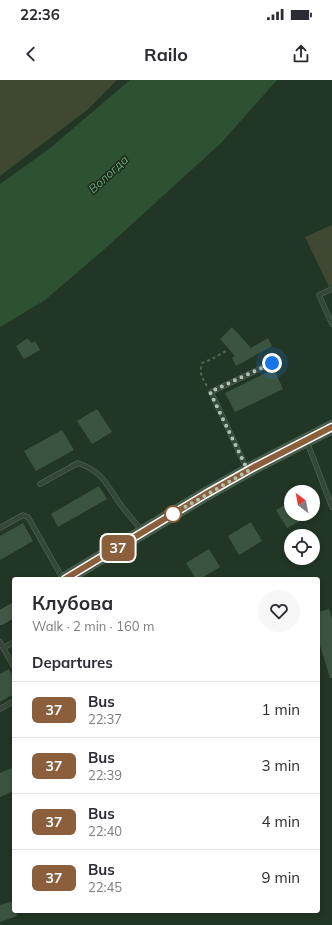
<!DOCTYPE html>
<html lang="en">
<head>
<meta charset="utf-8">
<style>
  body { margin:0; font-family:Mulish,sans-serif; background:#f7f7f7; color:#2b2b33; height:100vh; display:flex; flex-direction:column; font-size:15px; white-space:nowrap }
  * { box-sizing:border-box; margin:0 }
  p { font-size:13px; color:#7c7c81 }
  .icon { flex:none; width:22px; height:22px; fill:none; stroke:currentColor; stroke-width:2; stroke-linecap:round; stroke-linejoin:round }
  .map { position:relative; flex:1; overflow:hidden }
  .details { position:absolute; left:12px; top:497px; width:308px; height:336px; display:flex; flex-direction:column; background:#fff; border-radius:4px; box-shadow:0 2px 6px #0003 }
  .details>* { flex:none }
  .badge { padding:0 8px; border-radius:6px; font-size:14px; line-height:26px }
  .needle { width:26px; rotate:328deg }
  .fabs { position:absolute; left:284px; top:405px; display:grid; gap:8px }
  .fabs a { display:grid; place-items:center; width:36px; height:36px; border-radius:50%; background:#fff; box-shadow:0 2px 6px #0003; font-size:20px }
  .you { position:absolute; width:20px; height:20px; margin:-10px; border:3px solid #fff; border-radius:50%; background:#1a73e8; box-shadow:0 0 0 6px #1a73e833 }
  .map>.badge { position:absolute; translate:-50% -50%; box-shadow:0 0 0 2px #fff }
  h2 { padding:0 20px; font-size:15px; line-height:36px }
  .round { display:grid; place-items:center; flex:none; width:42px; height:42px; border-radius:21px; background:#f7f7f7 }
  .head { display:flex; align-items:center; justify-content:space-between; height:68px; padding:0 20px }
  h1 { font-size:19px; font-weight:700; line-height:30px }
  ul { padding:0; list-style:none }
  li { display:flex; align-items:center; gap:12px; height:56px; padding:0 20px; border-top:1px solid #e1e1e2 }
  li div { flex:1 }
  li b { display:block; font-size:15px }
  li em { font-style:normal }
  li .badge { min-width:44px; font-weight:700; text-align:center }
  .status { display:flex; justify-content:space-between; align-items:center; height:28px; padding:0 20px; background:#fff; direction:ltr }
  .status svg { height:11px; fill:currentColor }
  header { display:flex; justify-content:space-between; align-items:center; height:52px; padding:0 20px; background:#fff; font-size:18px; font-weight:700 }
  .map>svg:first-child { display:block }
  .green { fill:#3f4832 }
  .water { fill:#2e5133 }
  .building { fill:#3b543f }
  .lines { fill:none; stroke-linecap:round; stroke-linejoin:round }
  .service-casing { stroke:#586a5b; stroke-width:5.5 }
  .secondary-casing { stroke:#586a5b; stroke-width:14 }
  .path { stroke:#596654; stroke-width:2; stroke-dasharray:3 3; stroke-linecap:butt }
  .service { stroke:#354738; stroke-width:4.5 }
  .secondary { stroke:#435948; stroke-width:13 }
  .line-casing { stroke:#fff; stroke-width:9 }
  .line { stroke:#8b5e3c; stroke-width:6 }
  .walk { stroke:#b0c3b3; stroke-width:4; stroke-dasharray:0 7.2 }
  .stop-dot { fill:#fff; stroke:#8b5e3c; stroke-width:2 }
  .labels { text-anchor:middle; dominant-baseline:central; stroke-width:3; stroke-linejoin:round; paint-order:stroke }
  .water-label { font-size:12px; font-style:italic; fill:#6ba072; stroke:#1b2b1d }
</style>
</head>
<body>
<div class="status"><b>22:36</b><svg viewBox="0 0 49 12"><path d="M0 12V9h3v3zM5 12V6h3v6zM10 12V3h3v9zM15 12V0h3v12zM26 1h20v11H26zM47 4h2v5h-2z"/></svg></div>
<header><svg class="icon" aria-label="back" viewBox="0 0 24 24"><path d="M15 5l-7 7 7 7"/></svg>Railo<svg class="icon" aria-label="share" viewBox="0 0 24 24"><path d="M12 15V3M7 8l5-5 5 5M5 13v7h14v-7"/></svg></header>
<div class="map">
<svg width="332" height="845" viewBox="0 0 332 845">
  <rect width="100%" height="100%" fill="#223625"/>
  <g class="green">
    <polygon points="0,0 117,0 87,30 0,96"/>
    <polygon points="332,145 332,205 329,207 305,157"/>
  </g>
  <polygon class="water" points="130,0 277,0 221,63 108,166 45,220 0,247 0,104 49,69"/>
  <g class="building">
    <polygon points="232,247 251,268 268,258 272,266 236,286 232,278 235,276 220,259"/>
    <polygon points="28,258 31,263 35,261 40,270 24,279 16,266"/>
    <polygon points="274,289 283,309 235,332 225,313"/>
    <polygon points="97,329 112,352 92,364 77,341"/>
    <polygon points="62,350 74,370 36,391 24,371"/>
    <polygon points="99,406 107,419 58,447 51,434"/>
    <polygon points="291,421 291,434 296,434 300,441 287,448 276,430"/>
    <polygon points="251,442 262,461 239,475 228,456"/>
    <polygon points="23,443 33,461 0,480 0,456"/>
    <polygon points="209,469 220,487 200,499 196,499 186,483"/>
    <polygon points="329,529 332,539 332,598 330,598 318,559 318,532"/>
    <polygon points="9,589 14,598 14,614 0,622 0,594"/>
    <polygon points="14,687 14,711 0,717 0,693"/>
    <polygon points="13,821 14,831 16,831 17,836 0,842 0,825"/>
  </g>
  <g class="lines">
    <g class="service-casing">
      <g id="service">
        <polyline points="332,209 319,215 332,244"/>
        <polyline points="307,362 332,427"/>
        <polyline points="247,389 211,312 272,283"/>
        <path d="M40,404L78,383C103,392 106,404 120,424C127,433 135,442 142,451"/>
        <polyline points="0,448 23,435 28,437 63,499"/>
        <polyline points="0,562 14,587"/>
        <polyline points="3,568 14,562"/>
        <polyline points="0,629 14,621"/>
      </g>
    </g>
    <g class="secondary-casing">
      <g id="secondary">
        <polyline points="65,499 206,414 254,387 332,347"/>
        <polyline points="0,538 14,530"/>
      </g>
    </g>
    <path class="path" d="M207,306C202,298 199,293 202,283L212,279L226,271"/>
    <use href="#service" class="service"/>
    <use href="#secondary" class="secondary"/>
  </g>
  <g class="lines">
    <g class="line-casing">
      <polyline id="line" points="65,499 206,414 254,387 332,347"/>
    </g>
    <use href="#line" class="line"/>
    <polyline class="walk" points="173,434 248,391 210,312 272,283"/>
  </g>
  <circle class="stop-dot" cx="173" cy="434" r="8"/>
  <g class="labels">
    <g class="water-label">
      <text transform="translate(108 94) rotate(-43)">Вологда</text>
    </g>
  </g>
</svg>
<div class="fabs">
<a><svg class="needle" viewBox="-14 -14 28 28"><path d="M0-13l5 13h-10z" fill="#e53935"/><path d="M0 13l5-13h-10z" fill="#7c7c81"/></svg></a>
<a><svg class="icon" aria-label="locate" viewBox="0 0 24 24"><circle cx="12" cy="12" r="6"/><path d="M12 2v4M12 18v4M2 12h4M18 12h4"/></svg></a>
</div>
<div class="you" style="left:272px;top:283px"></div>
<b class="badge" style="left:118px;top:468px;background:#8b5e3c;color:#fff">37</b>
<section class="details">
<div class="head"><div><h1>Клубова</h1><p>Walk · 2 min · 160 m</p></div><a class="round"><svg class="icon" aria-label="heart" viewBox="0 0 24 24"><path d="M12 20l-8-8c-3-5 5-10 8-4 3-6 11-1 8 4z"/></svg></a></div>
<h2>Departures</h2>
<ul>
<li><span class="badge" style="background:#8b5e3c;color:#fff">37</span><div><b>Bus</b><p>22:37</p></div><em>1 min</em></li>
<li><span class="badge" style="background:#8b5e3c;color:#fff">37</span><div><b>Bus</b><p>22:39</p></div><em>3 min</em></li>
<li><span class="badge" style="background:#8b5e3c;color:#fff">37</span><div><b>Bus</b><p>22:40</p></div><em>4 min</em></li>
<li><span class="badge" style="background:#8b5e3c;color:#fff">37</span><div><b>Bus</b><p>22:45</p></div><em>9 min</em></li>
</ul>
</section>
</div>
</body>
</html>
